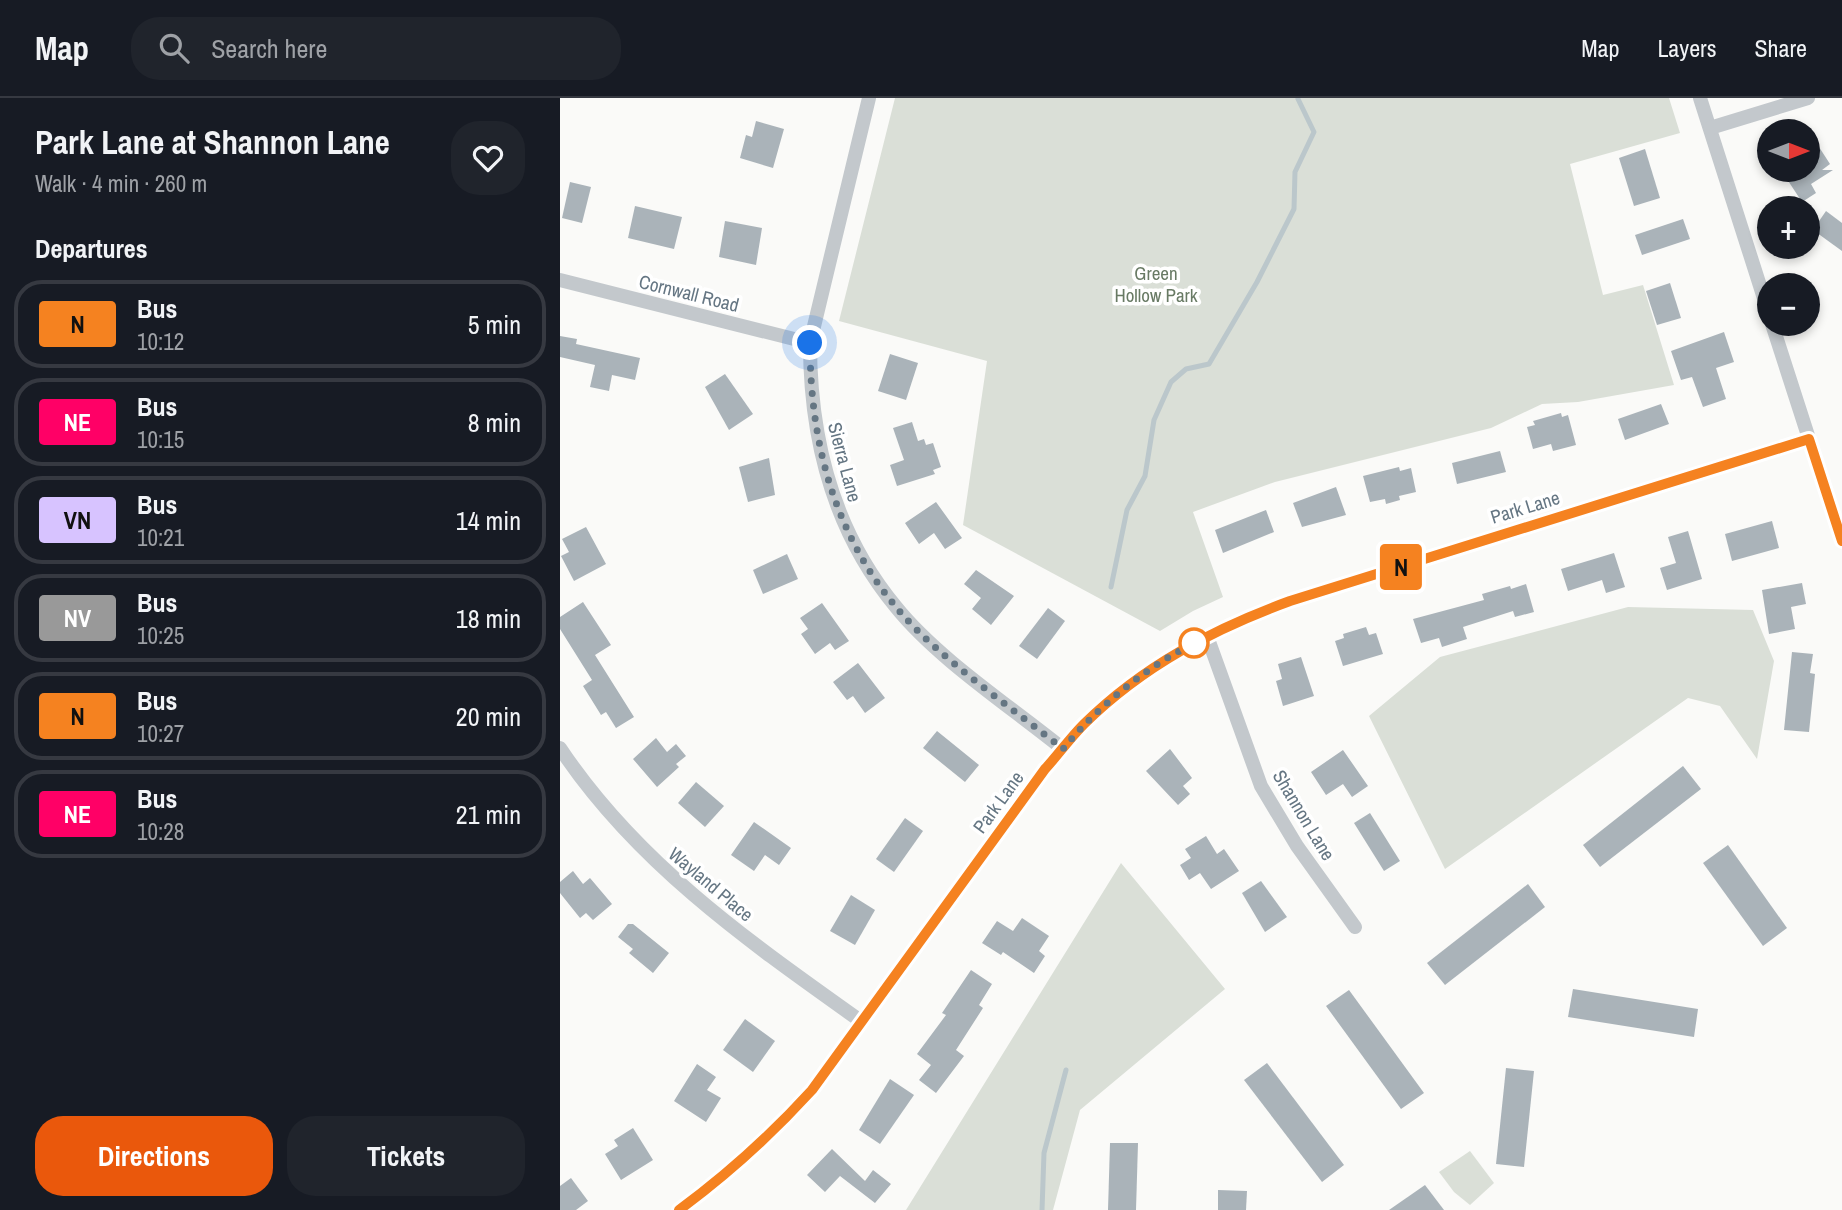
<!DOCTYPE html>
<html lang="en">
<head>
<meta charset="utf-8">
<style>
  body { margin:0; font-family:"Archivo Narrow",sans-serif; background:#20242c; color:#f1f3f6; height:100vh; display:flex; flex-direction:column; font-size:26px; white-space:nowrap }
  * { box-sizing:border-box; margin:0 }
  p { font-size:23px; color:#9ea1a6 }
  .icon { flex:none; width:38px; height:38px; fill:none; stroke:currentColor; stroke-width:2; stroke-linecap:round; stroke-linejoin:round }
  .map { position:relative; flex:1; overflow:hidden }
  .sheet { display:flex; flex-direction:column; background:#171b24; width:560px }
  .sheet>* { flex:none }
  .badge { padding:0 14px; border-radius:5px; font-size:24px; line-height:46px }
  .needle { width:46px; rotate:90deg }
  .controls { position:absolute; left:1197px; top:21px; display:grid; gap:14px }
  .controls a { display:grid; place-items:center; width:63px; height:63px; border-radius:50%; background:#171b24; box-shadow:0 4px 10px #0003; font-size:35px }
  .you { position:absolute; width:35px; height:35px; margin:-18px; border:5px solid #fff; border-radius:50%; background:#1a73e8; box-shadow:0 0 0 10px #1a73e833 }
  .map>.badge { position:absolute; translate:-50% -50%; box-shadow:0 0 0 4px #fff }
  h2 { padding:0 35px; font-size:26px; line-height:63px }
  .round { display:grid; place-items:center; flex:none; width:74px; height:74px; border-radius:28px; background:#20242c }
  .summary { display:flex; align-items:center; justify-content:space-between; height:119px; padding:0 35px }
  h1 { font-size:33px; font-weight:700; line-height:52px }
  .button { display:flex; gap:14px; margin-top:auto; padding:14px 35px }
  .button a { flex:1; height:80px; border-radius:28px; background:#ea580c; color:#fff; font-size:28px; font-weight:700; line-height:80px; text-align:center }
  .button a+a { background:#20242c; color:#f1f3f6 }
  ul { padding:0; list-style:none }
  li { display:flex; align-items:center; gap:21px; height:88px; margin:0 14px 10px; padding:0 21px; border:4px solid #363941; border-radius:28px }
  li div { flex:1 }
  li b { display:block; font-size:26px }
  li em { font-style:normal }
  li .badge { min-width:77px; font-weight:700; text-align:center }
  header { display:flex; align-items:center; gap:42px; box-sizing:border-box; height:98px; padding:0 35px; background:#171b24; border-bottom:2px solid #363941 }
  header strong { font-size:33px }
  nav { display:flex; gap:38px; margin-inline-start:auto; font-size:24px }
  .search { width:490px; height:63px; background:#20242c; display:flex; align-items:center; gap:18px; box-sizing:border-box; padding:0 24px; border-radius:28px; color:#9ea1a6; font-size:26px }
  main { display:flex; flex:1; min-height:0 }
  .map>svg:first-child { display:block }
  .green { fill:#dadfd7 }
  .lines { fill:none; stroke-linecap:round; stroke-linejoin:round }
  .stream { stroke:#bbc7cb; stroke-width:5 }
  .building { fill:#aab3b9 }
  .street { stroke:#c3c8cc; stroke-width:14 }
  .line-casing { stroke:#fff; stroke-width:16 }
  .line { stroke:#f58220; stroke-width:10 }
  .walk { stroke:#657683; stroke-width:7; stroke-dasharray:0 12.6 }
  .stop-dot { fill:#fff; stroke:#f58220; stroke-width:3.5 }
  .labels { text-anchor:middle; dominant-baseline:central; stroke-width:7; stroke-linejoin:round; paint-order:stroke }
  .park-label { font-size:19px; fill:#687a64; stroke:#fff }
  .street-label { font-size:19px; fill:#657683; stroke:#fff }
</style>
</head>
<body>
<header>
<strong>Map</strong>
<div class="search"><svg class="icon" aria-label="search" viewBox="0 0 24 24"><circle cx="10" cy="10" r="6"/><path d="M15 15l6 6"/></svg>Search here</div>
<nav><a>Map</a><a>Layers</a><a>Share</a></nav>
</header>
<main>
<section class="sheet">
<div class="summary"><div><h1>Park Lane at Shannon Lane</h1><p>Walk · 4 min · 260 m</p></div><a class="round"><svg class="icon" aria-label="heart" viewBox="0 0 24 24"><path d="M12 20l-8-8c-3-5 5-10 8-4 3-6 11-1 8 4z"/></svg></a></div>
<h2>Departures</h2>
<ul>
<li><span class="badge" style="background:#f58220;color:#111">N</span><div><b>Bus</b><p>10:12</p></div><em>5 min</em></li>
<li><span class="badge" style="background:#f06;color:#fff">NE</span><div><b>Bus</b><p>10:15</p></div><em>8 min</em></li>
<li><span class="badge" style="background:#d7c3ff;color:#111">VN</span><div><b>Bus</b><p>10:21</p></div><em>14 min</em></li>
<li><span class="badge" style="background:#999;color:#fff">NV</span><div><b>Bus</b><p>10:25</p></div><em>18 min</em></li>
<li><span class="badge" style="background:#f58220;color:#111">N</span><div><b>Bus</b><p>10:27</p></div><em>20 min</em></li>
<li><span class="badge" style="background:#f06;color:#fff">NE</span><div><b>Bus</b><p>10:28</p></div><em>21 min</em></li>
</ul>
<div class="button"><a>Directions</a><a>Tickets</a></div>
</section>
<div class="map">
<svg width="1282" height="1112" viewBox="0 0 1282 1112">
  <rect width="100%" height="100%" fill="#fafaf8"/>
  <g class="green">
    <polygon points="335,0 1109,0 1120,35 1010,66 1043,197 1083,187 1114,287 1018,304 982,306 931,330 715,384 633,414 663,499 633,513 600,533 403,427 427,263 279,223"/>
    <polygon points="1068,509 1193,512 1214,563 1197,661 1160,608 1128,600 885,771 809,618 880,559"/>
    <polygon points="561,765 665,891 520,1012 493,1112 346,1112"/>
    <polygon points="910,1053 934,1085 910,1107 894,1094 879,1074"/>
  </g>
  <g class="lines">
    <g class="stream">
      <polyline points="551,489 567,412 585,378 594,322 611,284 626,271 649,266 697,184 734,111 735,74 754,34 738,1"/>
      <polyline points="482,1112 484,1055 506,972"/>
    </g>
  </g>
  <g class="building">
    <polygon points="196,23 224,31 213,70 180,60 186,37 192,39"/>
    <polygon points="1259,49 1270,66 1262,72 1273,72 1251,86 1256,95 1242,104 1221,72 1248,72 1248,56"/>
    <polygon points="1085,51 1100,100 1074,108 1059,60"/>
    <polygon points="10,84 31,89 22,125 2,120"/>
    <polygon points="75,108 122,119 114,151 68,140"/>
    <polygon points="1266,113 1282,125 1282,153 1253,132"/>
    <polygon points="1123,121 1130,141 1082,157 1075,137"/>
    <polygon points="165,123 202,130 196,167 159,159"/>
    <polygon points="1110,185 1121,220 1097,227 1086,193"/>
    <polygon points="1164,234 1174,264 1156,270 1166,301 1143,309 1132,279 1121,282 1111,253"/>
    <polygon points="0,238 17,241 16,246 80,260 75,282 52,277 49,293 30,289 35,267 0,259"/>
    <polygon points="330,256 358,265 346,302 318,293"/>
    <polygon points="165,276 193,316 169,332 145,289"/>
    <polygon points="1101,306 1109,326 1065,342 1058,321"/>
    <polygon points="1001,315 1002,319 1008,317 1016,347 993,353 991,346 973,351 967,329 975,327 973,323"/>
    <polygon points="352,324 358,343 364,341 366,347 373,345 381,369 373,372 375,376 337,388 330,367 344,362 333,330"/>
    <polygon points="940,353 946,374 897,386 892,365"/>
    <polygon points="209,360 215,397 188,404 179,369"/>
    <polygon points="839,369 840,373 851,370 856,394 839,398 840,402 826,406 825,401 810,404 803,378"/>
    <polygon points="776,389 786,417 742,429 733,405"/>
    <polygon points="376,404 402,440 385,451 374,435 359,446 345,425"/>
    <polygon points="706,412 714,434 663,455 655,432"/>
    <polygon points="1212,423 1219,450 1172,463 1165,436"/>
    <polygon points="26,429 46,466 14,483 1,458 9,454 2,441"/>
    <polygon points="1128,433 1142,481 1107,492 1100,470 1116,465 1108,439"/>
    <polygon points="1054,455 1065,489 1046,495 1042,482 1008,493 1001,471"/>
    <polygon points="227,456 238,481 203,496 193,472"/>
    <polygon points="416,472 454,498 431,527 412,511 421,500 404,486"/>
    <polygon points="1242,485 1246,506 1231,509 1235,531 1209,536 1202,492"/>
    <polygon points="966,486 974,514 955,519 953,513 903,529 907,541 882,549 879,540 861,545 853,521 924,502 922,496 950,488 951,491"/>
    <polygon points="23,504 51,547 35,557 74,619 56,630 46,614 41,617 23,588 32,582 0,531 0,519"/>
    <polygon points="262,505 289,543 275,552 270,545 255,556 241,536 248,531 240,520"/>
    <polygon points="488,510 505,523 477,561 459,548"/>
    <polygon points="806,529 809,537 816,535 823,556 783,568 775,543 784,540 783,536"/>
    <polygon points="1232,554 1253,556 1250,575 1255,576 1249,634 1224,632"/>
    <polygon points="741,559 754,598 723,608 716,583 722,581 718,566"/>
    <polygon points="298,565 325,600 305,615 293,598 287,602 273,584"/>
    <polygon points="377,633 419,667 405,684 363,650"/>
    <polygon points="96,640 107,654 116,646 126,658 116,666 119,669 97,689 73,661"/>
    <polygon points="610,651 632,680 623,688 630,696 618,707 586,673"/>
    <polygon points="783,652 808,688 792,699 783,686 766,697 751,674"/>
    <polygon points="1123,668 1141,691 1040,769 1023,747"/>
    <polygon points="136,684 164,708 145,729 118,705"/>
    <polygon points="810,715 840,763 824,773 794,725"/>
    <polygon points="345,720 363,733 334,774 316,761"/>
    <polygon points="194,724 231,750 219,767 205,757 194,773 171,757"/>
    <polygon points="646,738 657,756 664,751 679,773 651,791 640,775 629,782 620,767 631,760 625,751"/>
    <polygon points="1168,747 1227,830 1203,848 1143,765"/>
    <polygon points="13,773 23,786 30,780 52,806 33,822 26,815 20,820 0,795 0,784"/>
    <polygon points="701,783 727,819 705,834 682,795"/>
    <polygon points="968,786 985,809 885,887 867,865"/>
    <polygon points="291,797 315,812 295,847 270,833"/>
    <polygon points="462,820 489,838 479,853 485,858 474,875 443,854 441,857 422,845 437,823 453,833"/>
    <polygon points="68,826 73,826 109,855 93,875 69,855 73,851 58,839"/>
    <polygon points="411,872 432,886 419,907 423,910 396,952 404,958 376,995 359,982 371,967 357,956 386,917 382,915"/>
    <polygon points="1013,891 1138,911 1134,939 1008,919"/>
    <polygon points="789,892 864,995 841,1011 766,908"/>
    <polygon points="185,921 215,943 193,974 163,952"/>
    <polygon points="707,965 784,1067 762,1084 684,982"/>
    <polygon points="137,966 156,979 147,992 161,1000 146,1024 114,1003"/>
    <polygon points="946,970 974,973 964,1069 936,1066"/>
    <polygon points="330,981 354,997 320,1046 299,1032"/>
    <polygon points="73,1030 93,1062 61,1082 45,1056 58,1048 54,1042"/>
    <polygon points="550,1045 578,1045 576,1112 548,1112"/>
    <polygon points="272,1051 305,1083 313,1072 331,1086 315,1105 280,1078 265,1094 247,1077"/>
    <polygon points="11,1080 28,1103 16,1112 0,1112 0,1088"/>
    <polygon points="865,1087 884,1112 829,1112"/>
    <polygon points="658,1092 687,1093 686,1112 658,1112"/>
  </g>
  <g class="lines">
    <g class="street">
      <path d="M309,0L250,245C250,342 273,433 336,509C378,561 450,608 503,651"/>
      <polyline points="1140,0 1209,216"/>
      <polyline points="1150,30 1248,0"/>
      <polyline points="0,182 250,245"/>
      <polyline points="1212,226 1282,443"/>
      <polyline points="647,538 701,688 737,748 795,829"/>
      <path d="M0,650C77,766 191,845 302,924"/>
      <path d="M119,1112C168,1076 211,1037 252,992L485,671C498,657 510,640 524,626C583,568 653,531 730,503L1249,341"/>
    </g>
  </g>
  <g class="lines">
    <g class="line-casing">
      <path id="line" d="M119,1112C168,1076 211,1037 252,992L485,671C498,657 510,640 524,626C583,568 653,531 730,503L1249,341L1282,443"/>
    </g>
    <use href="#line" class="line"/>
    <path class="walk" d="M250,245C250,342 273,433 336,509C378,560 450,608 503,651C539,607 584,571 634,545"/>
  </g>
  <circle class="stop-dot" cx="634" cy="545" r="14"/>
  <g class="labels">
    <g class="park-label">
      <text x="596" y="175">Green<tspan x="596" dy="22">Hollow Park</tspan></text>
    </g>
    <g class="street-label">
      <text transform="translate(129 195) rotate(14)">Cornwall Road</text>
      <text transform="translate(285 364) rotate(75)">Sierra Lane</text>
      <text transform="translate(965 409) rotate(-17)">Park Lane</text>
      <text transform="translate(438 704) rotate(-54)">Park Lane</text>
      <text transform="translate(744 717) rotate(59)">Shannon Lane</text>
      <text transform="translate(151 786) rotate(40)">Wayland Place</text>
    </g>
  </g>
</svg>
<div class="controls">
<a><svg class="needle" viewBox="-14 -14 28 28"><path d="M0-13l5 13h-10z" fill="#e53935"/><path d="M0 13l5-13h-10z" fill="#9ea1a6"/></svg></a>
<a>+</a>
<a>−</a>
</div>
<div class="you" style="left:250px;top:245px"></div>
<b class="badge" style="left:841px;top:469px;background:#f58220;color:#111">N</b>
</div>
</main>
</body>
</html>
